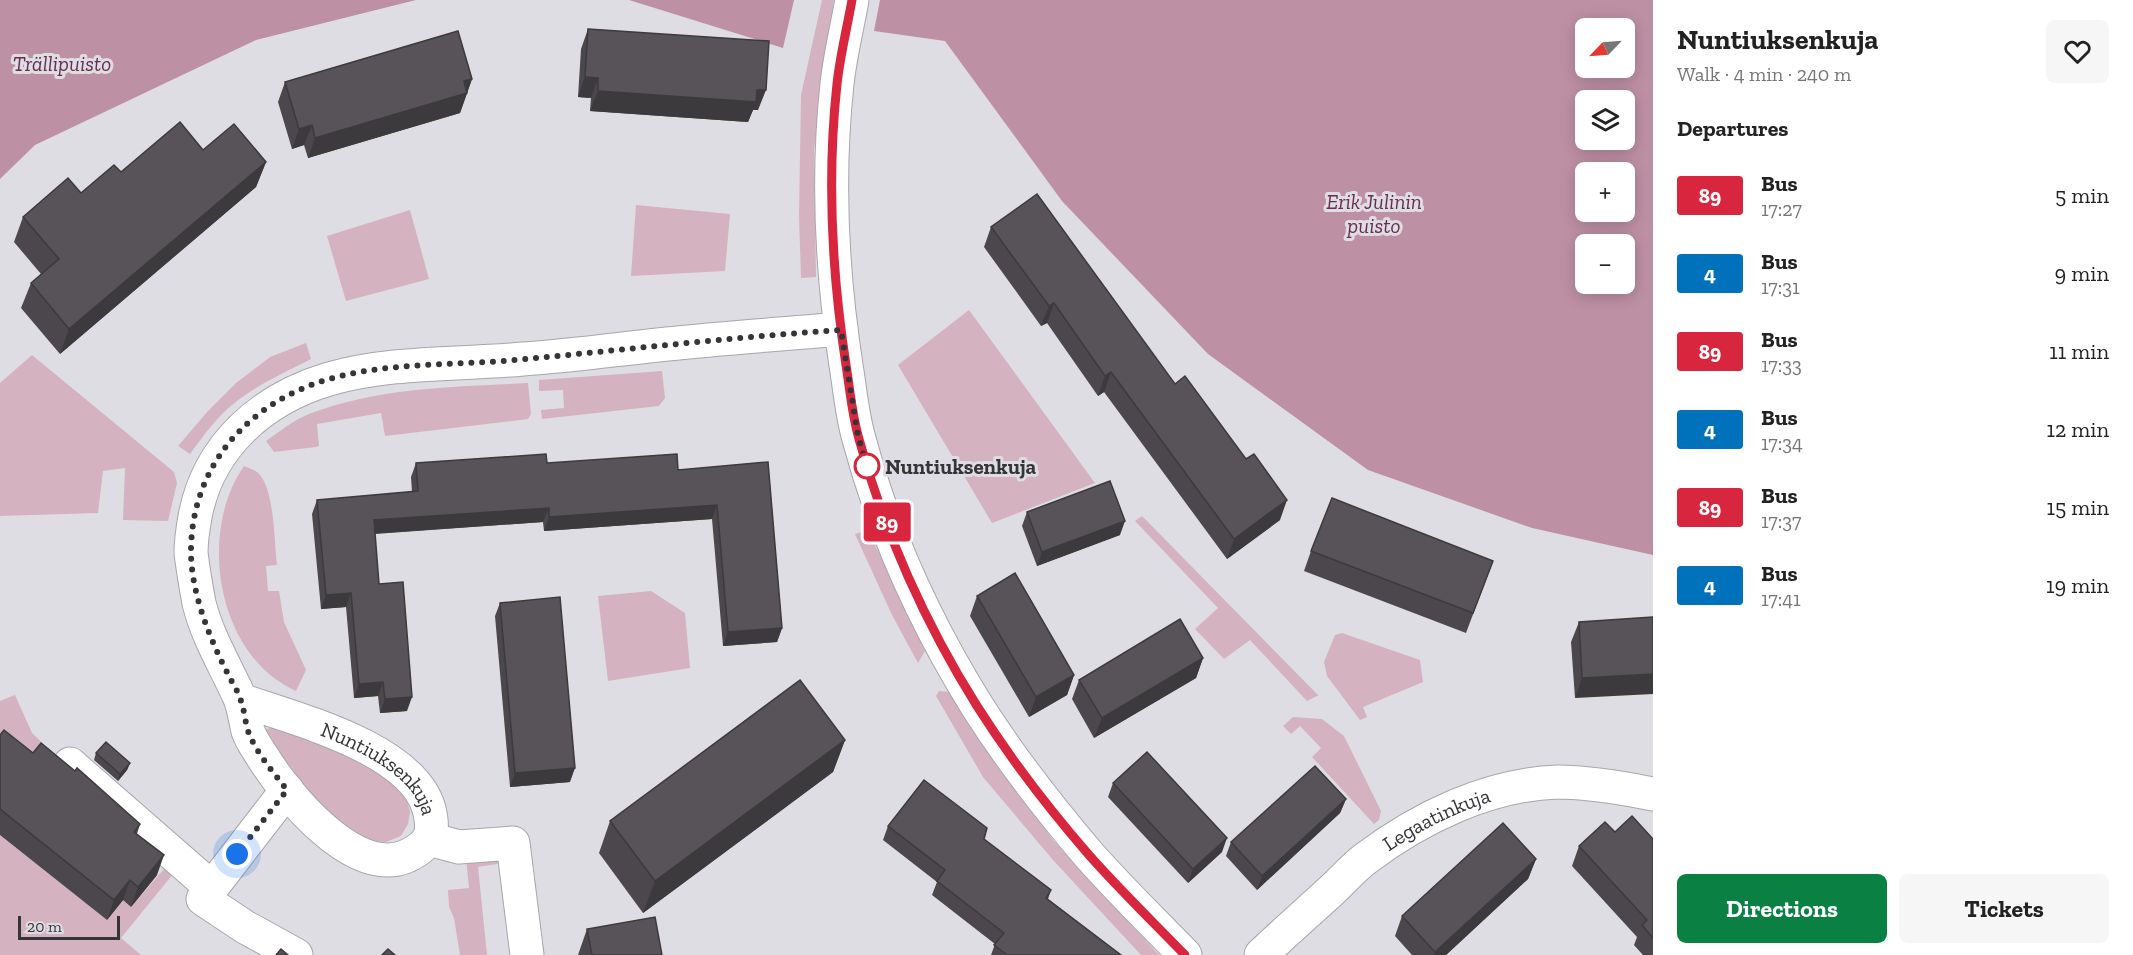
<!DOCTYPE html>
<html lang="en">
<head>
<meta charset="utf-8">
<style>
  body { margin:0; font-family:"Zilla Slab",serif; background:#f6f6f6; color:#222; height:100vh; display:flex; flex-direction:column; font-size:22px; white-space:nowrap }
  * { box-sizing:border-box; margin:0 }
  p { font-size:20px; color:#767676 }
  .icon { flex:none; width:33px; height:33px; fill:none; stroke:currentColor; stroke-width:2; stroke-linecap:round; stroke-linejoin:round }
  .map { position:relative; flex:1; overflow:hidden }
  .drawer { display:flex; flex-direction:column; background:#fff; width:480px }
  .drawer>* { flex:none }
  .badge { padding:0 12px; border-radius:4px; font-size:21px; line-height:39px }
  .needle { width:39px; rotate:245deg }
  .fabs { position:absolute; left:1575px; top:18px; display:grid; gap:12px }
  .fabs a { display:grid; place-items:center; width:60px; height:60px; border-radius:9px; background:#fff; box-shadow:0 3px 15px #0003; font-size:30px }
  .scale { position:absolute; left:18px; bottom:15px; width:102px; box-sizing:border-box; padding-left:6px; border:3px solid #353538; border-top:0; font-size:16px; line-height:21px; white-space:nowrap; color:#353538; -webkit-text-stroke:4px #dedde4; paint-order:stroke }
  .you { position:absolute; width:30px; height:30px; margin:-15px; border:4px solid #fff; border-radius:50%; background:#1a73e8; box-shadow:0 0 0 9px #1a73e833 }
  .map>.badge { position:absolute; translate:-50% -50%; box-shadow:0 0 0 3px #fff }
  h2 { padding:0 24px; font-size:22px; line-height:54px }
  .round { display:grid; place-items:center; flex:none; width:63px; height:63px; border-radius:9px; background:#f6f6f6 }
  .overview { display:flex; align-items:center; justify-content:space-between; height:102px; padding:0 24px }
  h1 { font-size:28px; font-weight:700; line-height:45px }
  .action { display:flex; gap:12px; margin-top:auto; padding:12px 24px }
  .action a { flex:1; height:69px; border-radius:9px; background:#0b8043; color:#fff; font-size:24px; font-weight:700; line-height:69px; text-align:center }
  .action a+a { background:#f6f6f6; color:#222 }
  ul { padding:0; list-style:none }
  li { display:flex; align-items:center; gap:18px; height:78px; padding:0 24px }
  li div { flex:1 }
  li b { display:block; font-size:22px }
  li em { font-style:normal }
  li .badge { min-width:66px; font-weight:700; text-align:center }
  main { display:flex; flex:1; min-height:0 }
  .map>svg:first-child { display:block }
  .green { fill:#d5b2c0 }
  .forest { fill:#be90a3; fill-rule:evenodd }
  .lines { fill:none; stroke-linecap:round; stroke-linejoin:round }
  .minor-casing { stroke:#a6a6ac; stroke-width:35 }
  .minor { stroke:#fff; stroke-width:33 }
  .wall { fill:#4b474c }
  .shaded-wall { fill:#3d3a3e }
  .building { fill:#575358; stroke:#3d3a3e; stroke-width:1.5 }
  .line-casing { stroke:#fff; stroke-width:14 }
  .line { stroke:#d7263d; stroke-width:9 }
  .walk { stroke:#353538; stroke-width:6; stroke-dasharray:0 10.8 }
  .stop-dot { fill:#fff; stroke:#d7263d; stroke-width:3 }
  .labels { text-anchor:middle; dominant-baseline:central; stroke-width:6; stroke-linejoin:round; paint-order:stroke }
  .park-label { font-size:21px; font-style:italic; fill:#682d4a; stroke:#dedde4 }
  .stop-label { font-size:21px; font-weight:bold; fill:#353538; stroke:#dedde4; text-anchor:start }
  .street-label { font-size:21px; fill:#353538; stroke:#dedde4 }
</style>
</head>
<body>
<main>
<div class="map">
<svg width="1653" height="955" viewBox="0 0 1653 955">
  <rect width="100%" height="100%" fill="#dedde4"/>
  <g class="green">
    <polygon points="822,0 834,0 814,149 816,277 801,278 799,216 801,95"/>
    <polygon points="636,205 730,214 725,271 631,276"/>
    <polygon points="410,210 429,279 346,301 327,236"/>
    <polygon points="969,310 1095,483 992,523 898,365"/>
    <path d="M306,343L311,359C286,372 260,383 237,401C218,415 204,435 190,454L178,446L208,411L236,383L270,357Z"/>
    <polygon points="32,355 174,472 177,483 168,521 123,520 125,468 103,471 98,513 0,516 0,383"/>
    <polygon points="662,371 665,398 659,406 542,419 541,410 564,408 563,390 539,391 539,380"/>
    <path d="M528,383L531,414L528,419L385,436L381,413L317,424L319,446L316,447L274,452L266,441C280,431 294,420 309,414C378,387 455,387 528,383Z"/>
    <path d="M244,466C248,468 253,469 257,472C275,486 274,543 277,565L266,566L268,591H279L284,622L306,670L296,691C217,656 197,533 244,466Z"/>
    <polygon points="1142,516 1318,695 1319,695 1307,701 1250,640 1224,659 1195,629 1218,608 1135,521"/>
    <polygon points="868,530 925,651 918,663 892,615 855,534"/>
    <polygon points="651,591 685,613 690,668 608,681 598,596"/>
    <polygon points="1342,633 1420,660 1423,682 1363,707 1367,717 1360,720 1327,676 1324,662 1335,635"/>
    <polygon points="939,691 949,692 984,746 1053,840 1159,955 1141,955 1053,860 983,777 936,696"/>
    <polygon points="15,695 32,733 63,763 0,752 0,701"/>
    <polygon points="1293,717 1322,719 1344,736 1381,811 1379,820 1374,824 1312,757 1321,748 1300,726 1291,734 1283,726"/>
    <polygon points="273,727 329,743 381,772 403,795 408,804 410,812 408,824 401,836 386,842 370,841 337,824 292,778 264,730"/>
    <polygon points="0,835 107,920 123,900 131,907 169,863 177,869 121,938 141,955 0,955"/>
    <polygon points="502,853 503,863 478,867 487,955 460,955 454,918 449,907 448,890 469,888 466,858"/>
  </g>
  <g class="forest">
    <polygon points="0,0 416,0 256,40 35,145 0,179"/>
    <polygon points="629,0 794,0 783,48"/>
    <path d="M880,0H1653V555L1532,528L1368,470L1208,354L1062,201L945,41L874,31ZM1624,28V68H1586V28ZM1624,100V140H1586V100ZM1586,172H1624V212H1586ZM1586,244H1624V284H1586Z"/>
  </g>
  <g class="lines">
    <g class="minor-casing">
      <g id="minor">
        <path d="M852,0C847,28 840,56 837,84C827,176 832,274 846,365C850,390 852,415 859,439C884,532 926,624 977,706C1010,758 1049,808 1089,855C1120,890 1153,922 1185,955"/>
        <path id="s1" d="M241,700C295,719 412,748 429,809C431,817 433,830 429,838C425,846 415,852 407,856C354,879 286,795 262,756C257,748 251,740 248,731C245,719 244,707 239,696C225,665 207,636 199,603C196,587 193,569 191,553C191,541 193,528 195,517C208,446 262,399 329,379C392,361 458,365 523,359C571,356 619,349 667,344C725,338 783,334 841,329"/>
        <polyline points="70,764 212,888"/>
        <polyline points="287,790 203,899 245,927 296,955"/>
        <polyline points="429,839 459,847 513,843 527,955"/>
        <path id="s2" d="M1261,955C1284,933 1308,912 1332,890C1343,880 1353,868 1365,859C1419,818 1489,784 1558,782C1589,782 1623,788 1653,794"/>
      </g>
    </g>
    <use href="#minor" class="minor"/>
  </g>
  <g class="wall">
    <polygon points="588,29 758,110 753,110 748,122 590,111 591,98 578,97 581,49"/>
    <polygon points="472,79 460,113 308,158 304,145 292,149 278,102 285,82"/>
    <polygon points="203,150 266,162 256,187 60,354 21,308 31,283 41,274 14,242 23,217 81,193 121,172"/>
    <polygon points="991,227 1175,384 1280,520 1227,559 1104,392 1098,396 1047,323 1041,326 984,247"/>
    <polygon points="768,462 782,628 777,642 723,646 712,519 544,531 543,522 375,534 379,584 407,711 380,713 378,696 354,698 346,607 321,609 312,514 317,500 412,492 411,477 416,463 547,463 678,470"/>
    <polygon points="1027,512 1120,535 1037,566 1022,526"/>
    <polygon points="1311,551 1493,561 1466,633 1304,571"/>
    <polygon points="977,596 1074,675 1067,695 1029,717 970,616"/>
    <polygon points="500,603 570,782 510,787 495,616"/>
    <polygon points="1653,617 1575,698 1571,642 1579,622"/>
    <polygon points="1203,658 1196,678 1094,738 1072,699 1079,680"/>
    <polygon points="0,735 33,753 140,824 137,834 157,875 131,907 123,900 107,920 0,835"/>
    <polygon points="845,740 833,772 643,913 599,853 610,821"/>
    <polygon points="96,753 130,763 127,770 118,781 94,760"/>
    <polygon points="1113,783 1222,852 1188,883 1108,797"/>
    <polygon points="1346,799 1340,813 1257,890 1226,856 1231,842"/>
    <polygon points="888,826 984,839 1051,890 1048,899 1121,955 991,955 995,944 932,895 937,882 883,840"/>
    <polygon points="1615,832 1653,839 1653,955 1643,955 1634,945 1637,937 1572,866 1579,846"/>
    <polygon points="1536,859 1528,879 1446,955 1412,955 1395,936 1402,916"/>
    <polygon points="587,929 662,955 578,955"/>
  </g>
  <g class="shaded-wall">
    <polygon points="585,77 598,78 591,98 578,97"/>
    <polygon points="472,79 460,113 308,158 315,138 464,81"/>
    <polygon points="757,90 766,90 758,110 753,110 748,122 590,111 598,91"/>
    <polygon points="312,125 304,145 292,149 299,129"/>
    <polygon points="266,162 256,187 60,354 69,329"/>
    <polygon points="1054,303 1047,323 1041,326 1049,306"/>
    <polygon points="1111,372 1104,392 1098,396 1105,376"/>
    <polygon points="1287,500 1280,520 1227,559 1234,539"/>
    <polygon points="717,505 712,519 544,531 549,517"/>
    <polygon points="549,508 543,522 368,534 374,520"/>
    <polygon points="1125,521 1120,535 1037,566 1042,552"/>
    <polygon points="351,593 346,607 321,609 326,595"/>
    <polygon points="782,628 777,642 723,646 728,632"/>
    <polygon points="1203,658 1196,678 1094,738 1102,718"/>
    <polygon points="1653,674 1653,694 1575,698 1582,678"/>
    <polygon points="1074,675 1067,695 1029,717 1036,697"/>
    <polygon points="383,682 378,696 354,698 359,684"/>
    <polygon points="412,697 407,711 380,713 385,699"/>
    <polygon points="845,740 833,772 643,913 655,881"/>
    <polygon points="130,763 127,770 118,781 120,774"/>
    <polygon points="575,768 570,782 510,787 515,773"/>
    <polygon points="1346,799 1340,813 1257,890 1262,876"/>
    <polygon points="1227,838 1222,852 1188,883 1193,869"/>
    <polygon points="164,855 157,875 131,907 138,887"/>
    <polygon points="1536,859 1528,879 1446,955 1434,955 1435,952"/>
    <polygon points="130,880 123,900 107,920 114,900"/>
  </g>
  <g class="building">
    <polygon points="588,29 769,41 766,90 757,90 756,102 598,91 598,78 585,77"/>
    <polygon points="458,31 472,79 464,81 467,93 315,138 312,125 299,129 285,82"/>
    <polygon points="180,122 203,150 234,124 266,162 69,329 31,283 59,259 23,217 68,178 81,193 114,165 121,172"/>
    <polygon points="1037,194 1175,384 1185,376 1246,459 1254,454 1287,500 1234,539 1111,372 1105,376 1054,303 1049,306 991,227"/>
    <polygon points="546,454 547,463 677,454 678,470 768,462 782,628 728,632 717,505 549,517 549,508 374,520 379,584 403,582 412,697 385,699 383,682 359,684 351,593 326,595 317,500 418,491 416,463"/>
    <polygon points="1110,481 1125,521 1042,552 1027,512"/>
    <polygon points="1332,498 1493,561 1473,613 1311,551"/>
    <polygon points="1015,573 1074,675 1036,697 977,596"/>
    <polygon points="560,597 575,768 515,773 500,603"/>
    <polygon points="1653,617 1653,674 1582,678 1579,622"/>
    <polygon points="1180,619 1203,658 1102,718 1079,680"/>
    <polygon points="800,680 845,740 655,881 610,821"/>
    <polygon points="4,730 33,753 41,743 75,771 77,768 140,824 134,832 164,855 138,887 130,880 114,900 0,809 0,735"/>
    <polygon points="106,742 130,763 120,774 96,753"/>
    <polygon points="1147,752 1227,838 1193,869 1113,783"/>
    <polygon points="1315,766 1346,799 1262,876 1231,842"/>
    <polygon points="924,780 987,828 984,839 1051,890 1046,898 1121,955 1007,955 994,945 1004,933 937,881 945,870 888,826"/>
    <polygon points="1632,816 1653,839 1653,938 1642,925 1647,920 1579,846 1605,822 1615,832"/>
    <polygon points="1503,823 1536,859 1435,952 1402,916"/>
    <polygon points="655,917 662,955 592,955 587,929"/>
    <polygon points="281,949 288,955 276,955"/>
    <polygon points="388,949 395,955 382,955"/>
  </g>
  <g class="lines">
    <g class="line-casing">
      <path id="line" d="M852,0C847,28 840,56 837,84C827,176 832,274 846,365C850,390 852,415 859,439C884,532 926,625 977,706C1010,758 1049,809 1089,855C1120,890 1153,922 1185,955"/>
    </g>
    <use href="#line" class="line"/>
    <path class="walk" d="M237,854L287,790C274,773 259,756 250,736C245,725 245,712 241,701C239,693 234,686 230,678C210,640 190,591 191,548C193,463 250,402 329,379C394,361 460,366 526,359C631,349 736,337 841,330L858,436L867,466"/>
  </g>
  <circle class="stop-dot" cx="867" cy="466" r="12"/>
  <g class="labels">
    <g class="park-label">
      <text x="62" y="63">Trällipuisto</text>
      <text x="1374" y="201">Erik Julinin<tspan x="1374" dy="24">puisto</tspan></text>
    </g>
    <g class="stop-label">
      <text x="885" y="466">Nuntiuksenkuja</text>
    </g>
    <g class="street-label">
      <text stroke="none"><textPath href="#s1" startOffset="158">Nuntiuksenkuja</textPath></text>
      <text stroke="none"><textPath href="#s2" startOffset="224">Legaatinkuja</textPath></text>
    </g>
  </g>
</svg>
<div class="fabs">
<a><svg class="needle" viewBox="-14 -14 28 28"><path d="M0-13l5 13h-10z" fill="#e53935"/><path d="M0 13l5-13h-10z" fill="#767676"/></svg></a>
<a><svg class="icon" aria-label="layers" viewBox="0 0 24 24"><path d="M12 4l9 5-9 5-9-5zM3 14l9 5 9-5"/></svg></a>
<a>+</a>
<a>−</a>
</div>
<div class="scale">20 m</div>
<div class="you" style="left:237px;top:854px"></div>
<b class="badge" style="left:887px;top:522px;background:#d7263d;color:#fff">89</b>
</div>
<section class="drawer">
<div class="overview"><div><h1>Nuntiuksenkuja</h1><p>Walk · 4 min · 240 m</p></div><a class="round"><svg class="icon" aria-label="heart" viewBox="0 0 24 24"><path d="M12 20l-8-8c-3-5 5-10 8-4 3-6 11-1 8 4z"/></svg></a></div>
<h2>Departures</h2>
<ul>
<li><span class="badge" style="background:#d7263d;color:#fff">89</span><div><b>Bus</b><p>17:27</p></div><em>5 min</em></li>
<li><span class="badge" style="background:#0072bc;color:#fff">4</span><div><b>Bus</b><p>17:31</p></div><em>9 min</em></li>
<li><span class="badge" style="background:#d7263d;color:#fff">89</span><div><b>Bus</b><p>17:33</p></div><em>11 min</em></li>
<li><span class="badge" style="background:#0072bc;color:#fff">4</span><div><b>Bus</b><p>17:34</p></div><em>12 min</em></li>
<li><span class="badge" style="background:#d7263d;color:#fff">89</span><div><b>Bus</b><p>17:37</p></div><em>15 min</em></li>
<li><span class="badge" style="background:#0072bc;color:#fff">4</span><div><b>Bus</b><p>17:41</p></div><em>19 min</em></li>
</ul>
<div class="action"><a>Directions</a><a>Tickets</a></div>
</section>
</main>
</body>
</html>
